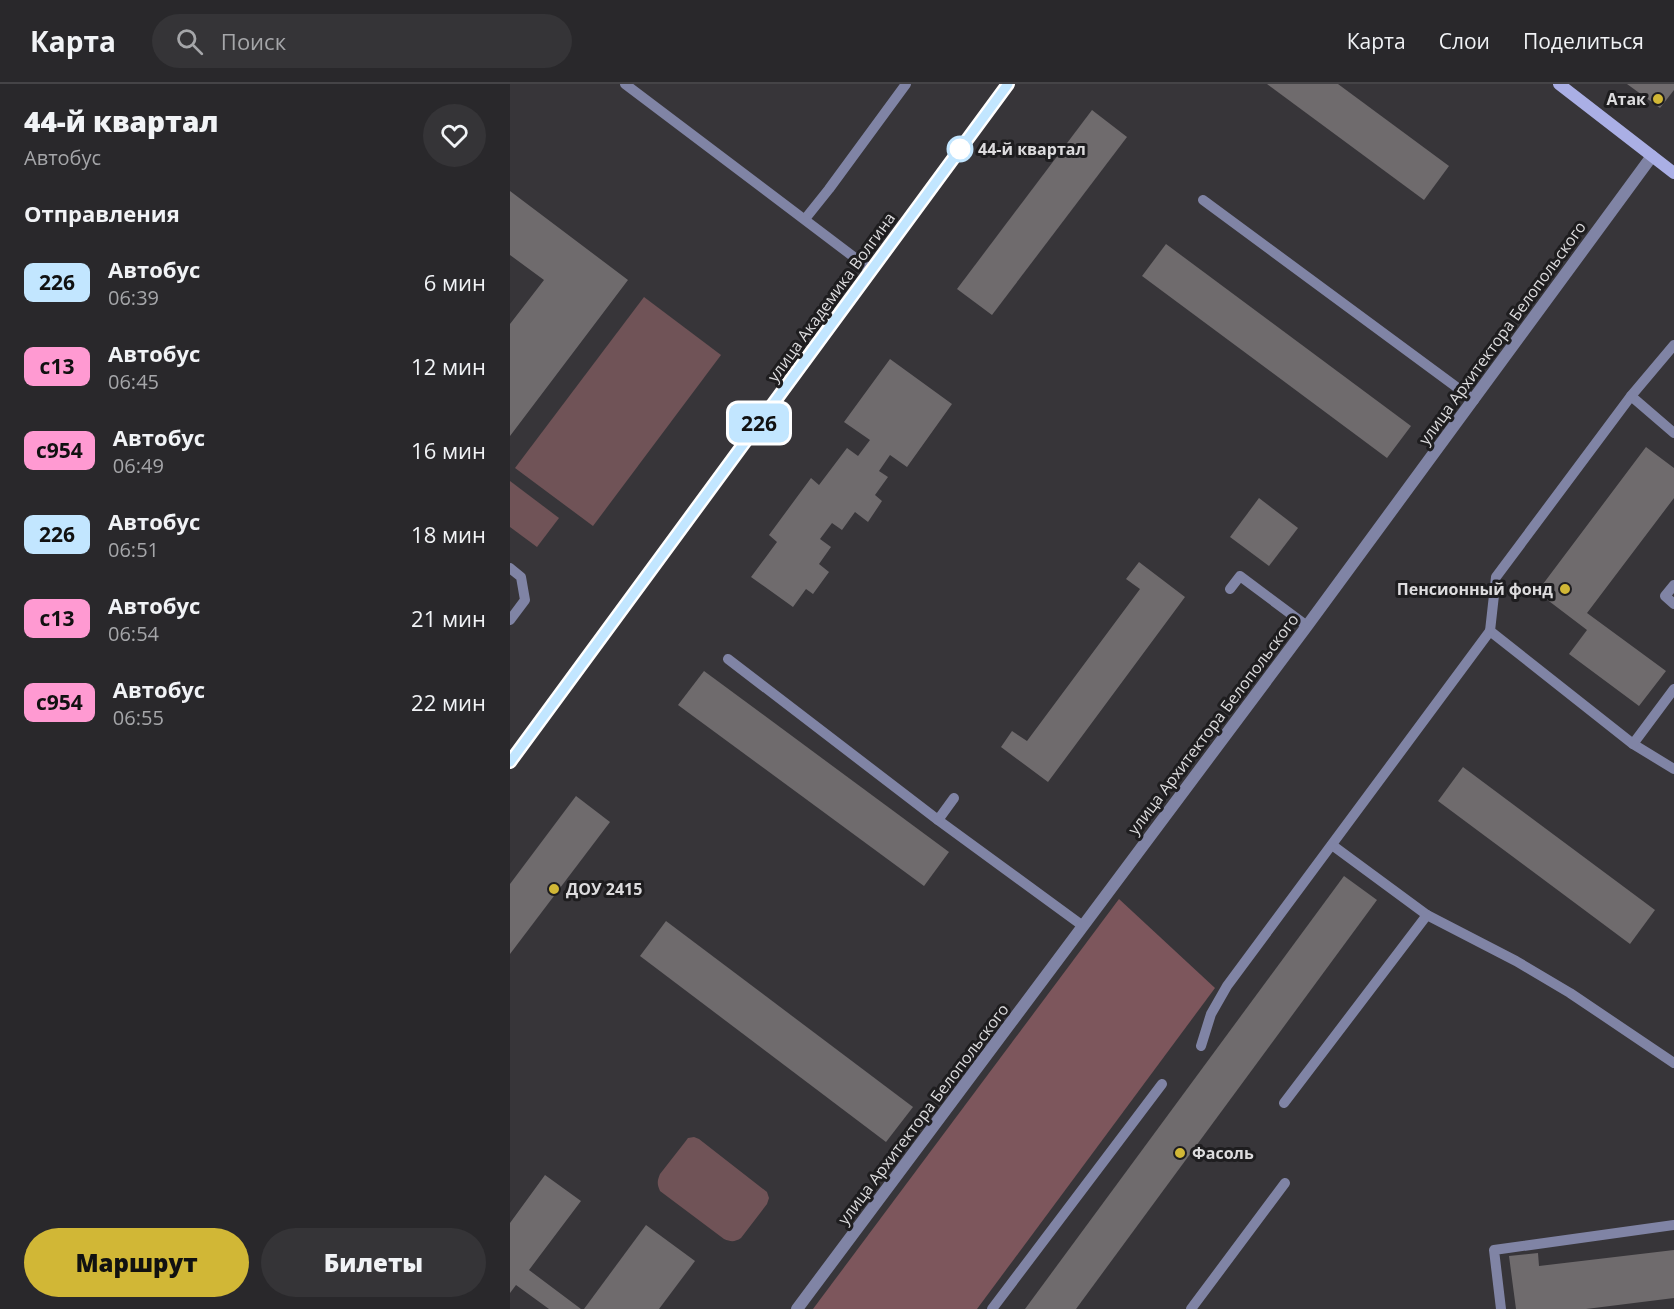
<!DOCTYPE html>
<html lang="ru">
<head>
<meta charset="utf-8">
<style>
  body { margin:0; font-family:"Open Sans",sans-serif; background:#353437; color:#f1f3f6; height:100vh; display:flex; flex-direction:column; font-size:22px; white-space:nowrap }
  * { box-sizing:border-box; margin:0 }
  p { font-size:20px; color:#a5a6a9 }
  .icon { flex:none; width:33px; height:33px; fill:none; stroke:currentColor; stroke-width:2; stroke-linecap:round; stroke-linejoin:round }
  .map { position:relative; flex:1; overflow:hidden }
  .sheet { display:flex; flex-direction:column; background:#29282b; width:510px }
  .sheet>* { flex:none }
  .badge { padding:0 12px; border-radius:9px; font-size:21px; line-height:39px }
  .map>.badge { position:absolute; translate:-50% -50%; box-shadow:0 0 0 3px #fff }
  h2 { padding:0 24px; font-size:22px; line-height:54px }
  .round { display:grid; place-items:center; flex:none; width:63px; height:63px; border-radius:32px; background:#353437 }
  .overview { display:flex; align-items:center; justify-content:space-between; height:102px; padding:0 24px }
  h1 { font-size:28px; font-weight:800; line-height:45px }
  .action { display:flex; gap:12px; margin-top:auto; padding:12px 24px }
  .action a { flex:1; height:69px; border-radius:36px; background:#d1b736; color:#111; font-size:24px; font-weight:800; line-height:69px; text-align:center }
  .action a+a { background:#353437; color:#f1f3f6 }
  ul { padding:0; list-style:none }
  li { display:flex; align-items:center; gap:18px; height:84px; padding:0 24px }
  li div { flex:1 }
  li b { display:block; font-size:22px }
  li em { font-style:normal }
  li .badge { min-width:66px; font-weight:700; text-align:center }
  header { display:flex; align-items:center; gap:36px; box-sizing:border-box; height:84px; padding:0 30px; background:#29282b; border-bottom:2px solid #454447 }
  header strong { font-size:28px }
  nav { display:flex; gap:33px; margin-inline-start:auto; font-size:21px }
  .search { width:420px; height:54px; background:#353437; display:flex; align-items:center; gap:15px; box-sizing:border-box; padding:0 21px; border-radius:33px; color:#a5a6a9; font-size:22px }
  main { display:flex; flex:1; min-height:0 }
  .map>svg:first-child { display:block }
  .green { fill:#705357 }
  .forest { fill:#7d565c }
  .building { fill:#6f6b6d }
  .lines { fill:none; stroke-linecap:round; stroke-linejoin:round }
  .lane { stroke:#8084a5; stroke-width:10 }
  .street { stroke:#8084a5; stroke-width:12 }
  .secondary { stroke:#aaafe5; stroke-width:12 }
  .line-casing { stroke:#fff; stroke-width:14 }
  .line { stroke:#c2e6ff; stroke-width:9 }
  .poi-dot { fill:#d1b736; stroke:#1e1d1f; stroke-width:2 }
  .stop-dot { fill:#fff; stroke:#c2e6ff; stroke-width:3 }
  .labels { text-anchor:middle; dominant-baseline:central; stroke-width:6; stroke-linejoin:round; paint-order:stroke }
  .poi-label { font-size:16px; font-weight:bold; fill:#dddcde; stroke:#1e1d1f; text-anchor:end }
  .stop-label { font-size:16px; font-weight:bold; fill:#dddcde; stroke:#1e1d1f; text-anchor:start }
  .street-label { font-size:16px; fill:#dddcde; stroke:#1e1d1f }
</style>
</head>
<body>
<header>
<strong>Карта</strong>
<div class="search"><svg class="icon" aria-label="search" viewBox="0 0 24 24"><circle cx="10" cy="10" r="6"/><path d="M15 15l6 6"/></svg>Поиск</div>
<nav><a>Карта</a><a>Слои</a><a>Поделиться</a></nav>
</header>
<main>
<section class="sheet">
<div class="overview"><div><h1>44-й квартал</h1><p>Автобус</p></div><a class="round"><svg class="icon" aria-label="heart" viewBox="0 0 24 24"><path d="M12 20l-8-8c-3-5 5-10 8-4 3-6 11-1 8 4z"/></svg></a></div>
<h2>Отправления</h2>
<ul>
<li><span class="badge" style="background:#c2e6ff;color:#111">226</span><div><b>Автобус</b><p>06:39</p></div><em>6 мин</em></li>
<li><span class="badge" style="background:#ff9ad2;color:#111">с13</span><div><b>Автобус</b><p>06:45</p></div><em>12 мин</em></li>
<li><span class="badge" style="background:#ff9ad2;color:#111">с954</span><div><b>Автобус</b><p>06:49</p></div><em>16 мин</em></li>
<li><span class="badge" style="background:#c2e6ff;color:#111">226</span><div><b>Автобус</b><p>06:51</p></div><em>18 мин</em></li>
<li><span class="badge" style="background:#ff9ad2;color:#111">с13</span><div><b>Автобус</b><p>06:54</p></div><em>21 мин</em></li>
<li><span class="badge" style="background:#ff9ad2;color:#111">с954</span><div><b>Автобус</b><p>06:55</p></div><em>22 мин</em></li>
</ul>
<div class="action"><a>Маршрут</a><a>Билеты</a></div>
</section>
<div class="map">
<svg width="1164" height="1225" viewBox="0 0 1164 1225">
  <rect width="100%" height="100%" fill="#373539"/>
  <g class="green">
    <polygon points="134,213 211,271 83,442 5,384"/>
    <polygon points="0,397 49,434 27,463 0,443"/>
    <path d="M184,1053L189,1055L257,1108L259,1114L257,1120L231,1154C225,1158 221,1158 214,1155L150,1107C147,1100 147,1097 150,1090L175,1058L178,1054Z"/>
  </g>
  <polygon class="forest" points="609,815 705,904 467,1225 303,1225"/>
  <g class="building">
    <polygon points="757,0 828,0 939,82 914,116"/>
    <polygon points="1117,0 1164,0 1164,6 1150,24"/>
    <polygon points="582,26 617,53 482,231 447,205"/>
    <polygon points="0,107 118,196 0,352 0,240 34,196 0,171"/>
    <polygon points="656,160 901,342 877,374 632,192"/>
    <polygon points="380,275 442,320 397,383 380,371 369,387 378,393 365,411 372,417 358,438 345,428 332,446 322,439 310,455 321,463 309,480 319,488 303,510 296,505 283,523 241,493 267,458 259,451 301,394 309,401 337,364 348,372 360,356 334,338"/>
    <polygon points="1136,363 1164,384 1164,414 1077,529 1156,587 1129,622 1059,570 1077,546 1027,508"/>
    <polygon points="749,414 788,444 759,482 720,453"/>
    <polygon points="629,478 675,513 538,698 491,663 502,647 517,657 630,505 616,495"/>
    <polygon points="194,587 439,768 414,802 168,621"/>
    <polygon points="953,683 1145,826 1120,860 928,717"/>
    <polygon points="66,712 100,738 0,870 0,800"/>
    <polygon points="834,792 867,816 566,1225 515,1225"/>
    <polygon points="156,837 403,1023 376,1058 130,872"/>
    <polygon points="35,1091 71,1117 19,1186 71,1225 39,1225 6,1201 0,1209 0,1139"/>
    <polygon points="136,1141 185,1177 149,1225 74,1225"/>
    <polygon points="1164,1166 1164,1214 1076,1225 1006,1225 999,1172 1028,1169 1029,1182"/>
  </g>
  <g class="lines">
    <g class="lane">
      <polyline points="115,0 361,186"/>
      <polyline points="693,116 964,316"/>
      <polyline points="295,135 319,105 396,0"/>
      <polyline points="1164,261 1121,312 986,493 980,547 1123,660 1164,685"/>
      <polyline points="1121,312 1164,349"/>
      <polyline points="0,484 11,493 15,516 0,536"/>
      <polyline points="1164,501 1155,512 1164,520"/>
      <polyline points="720,505 730,492 797,542"/>
      <polyline points="218,575 428,736 573,842"/>
      <polyline points="1123,660 1164,605"/>
      <polyline points="428,736 444,714"/>
      <polyline points="822,761 917,831 1006,877 1060,909 1164,979"/>
      <polyline points="691,962 701,930 717,902 980,547"/>
      <polyline points="774,1019 917,831"/>
      <polyline points="482,1225 652,1000"/>
      <polyline points="681,1225 775,1099"/>
      <polyline points="991,1225 984,1166 1164,1141"/>
    </g>
    <polyline class="street" points="287,1225 797,542 1142,72"/>
    <g class="secondary">
      <polyline points="1049,0 1164,89"/>
      <polyline points="0,678 498,0"/>
    </g>
  </g>
  <g class="lines">
    <g class="line-casing">
      <polyline id="line" points="0,678 498,0"/>
    </g>
    <use href="#line" class="line"/>
  </g>
  <g class="poi-dot">
    <circle cx="1148" cy="15" r="6"/>
    <circle cx="1055" cy="505" r="6"/>
    <circle cx="44" cy="805" r="6"/>
    <circle cx="670" cy="1069" r="6"/>
  </g>
  <circle class="stop-dot" cx="450" cy="65" r="12"/>
  <g class="labels">
    <g class="poi-label">
      <text x="1136" y="15">Атак</text>
      <text x="1043" y="505">Пенсионный фонд</text>
      <text x="56" y="805" text-anchor="start">ДОУ 2415</text>
      <text x="682" y="1069" text-anchor="start">Фасоль</text>
    </g>
    <g class="stop-label">
      <text x="468" y="65">44-й квартал</text>
    </g>
    <g class="street-label">
      <text transform="translate(321 213) rotate(-54)">улица Академика Волгина</text>
      <text transform="translate(992 249) rotate(-54)">улица Архитектора Белопольского</text>
      <text transform="translate(703 640) rotate(-53)">улица Архитектора Белопольского</text>
      <text transform="translate(413 1030) rotate(-53)">улица Архитектора Белопольского</text>
    </g>
  </g>
</svg>
<b class="badge" style="left:249px;top:339px;background:#c2e6ff;color:#111">226</b>
</div>
</main>
</body>
</html>
